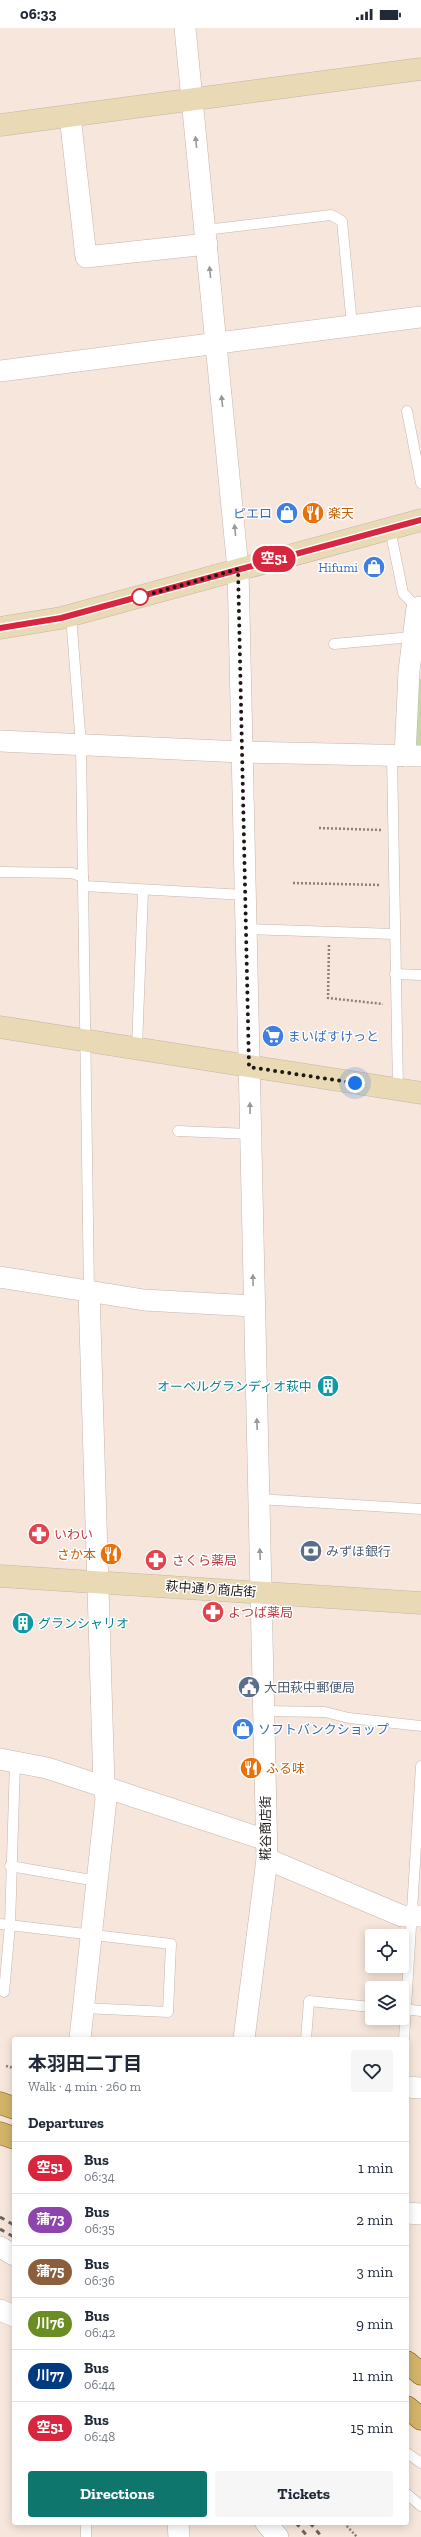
<!DOCTYPE html>
<html lang="en">
<head>
<meta charset="utf-8">
<style>
  body { margin:0; font-family:"Zilla Slab","Noto Sans JP",serif; background:#f6f6f7; color:#1f2937; height:100vh; display:flex; flex-direction:column; font-size:15px; white-space:nowrap }
  * { box-sizing:border-box; margin:0 }
  p { font-size:13px; color:#747a83 }
  .icon { flex:none; width:22px; height:22px; fill:none; stroke:currentColor; stroke-width:2; stroke-linecap:round; stroke-linejoin:round }
  .map { position:relative; flex:1; overflow:hidden }
  .panel { position:absolute; left:12px; top:2009px; width:397px; height:488px; display:flex; flex-direction:column; background:#fff; border-radius:4px; box-shadow:0 2px 10px #0003 }
  .panel>* { flex:none }
  .badge { padding:0 8px; border-radius:13px; font-size:14px; line-height:26px }
  .buttons { position:absolute; left:365px; top:1901px; display:grid; gap:8px }
  .buttons a { display:grid; place-items:center; width:44px; height:44px; border-radius:4px; background:#fff; box-shadow:0 2px 10px #0003; font-size:20px }
  .you { position:absolute; width:20px; height:20px; margin:-10px; border:3px solid #fff; border-radius:50%; background:#1a73e8; box-shadow:0 0 0 6px #1a73e833 }
  .map>.badge { position:absolute; translate:-50% -50%; box-shadow:0 0 0 2px #fff }
  h2 { padding:0 16px; font-size:15px; line-height:36px }
  .round { display:grid; place-items:center; flex:none; width:42px; height:42px; border-radius:4px; background:#f6f6f7 }
  .headline { display:flex; align-items:center; justify-content:space-between; height:68px; padding:0 16px }
  h1 { font-size:19px; font-weight:700; line-height:30px }
  .button { display:flex; gap:8px; margin-top:auto; padding:8px 16px }
  .button a { flex:1; height:46px; border-radius:4px; background:#0f766e; color:#fff; font-size:16px; font-weight:700; line-height:46px; text-align:center }
  .button a+a { background:#f6f6f7; color:#1f2937 }
  ul { padding:0; list-style:none }
  li { display:flex; align-items:center; gap:12px; height:52px; padding:0 16px; border-top:1px solid #e0e1e3 }
  li div { flex:1 }
  li b { display:block; font-size:15px }
  li em { font-style:normal }
  li .badge { min-width:44px; font-weight:700; text-align:center }
  .status { display:flex; justify-content:space-between; align-items:center; height:28px; padding:0 20px; background:#fff; direction:ltr }
  .status svg { height:11px; fill:currentColor }
  .map>svg:first-child { display:block }
  .green { fill:#c3daa0 }
  .lines { fill:none; stroke-linecap:round; stroke-linejoin:round }
  .lane-casing { stroke:#c5b5ab; stroke-width:11 }
  .street-casing { stroke:#c5b5ab; stroke-width:22 }
  .secondary-casing { stroke:#c5b5ab; stroke-width:23 }
  .primary-casing { stroke:#805c0b; stroke-width:23 }
  .path { stroke:#8c817a; stroke-width:2.5; stroke-dasharray:2 2; stroke-linecap:butt }
  .lane { stroke:#fff; stroke-width:10 }
  .street { stroke:#fff; stroke-width:21 }
  .secondary { stroke:#e9d9b4; stroke-width:22 }
  .primary { stroke:#d3b369; stroke-width:22 }
  .rail { stroke:#6b625c; stroke-width:3; stroke-dasharray:5 5; stroke-linecap:butt }
  .oneway { fill:#9a9796 }
  .line-casing { stroke:#fff; stroke-width:9 }
  .line { stroke:#d7263d; stroke-width:6 }
  .walk { stroke:#1e1815; stroke-width:4; stroke-dasharray:0 7.2 }
  .stop-dot { fill:#fff; stroke:#d7263d; stroke-width:2 }
  .labels { text-anchor:middle; dominant-baseline:central; stroke-width:3; stroke-linejoin:round; paint-order:stroke }
  .shop-label { font-size:13px; fill:#366cbe; stroke:#fff; text-anchor:end }
  .food-label { font-size:13px; fill:#c56008; stroke:#fff; text-anchor:start }
  .culture-label { font-size:13px; fill:#0d838f; stroke:#fff; text-anchor:end }
  .health-label { font-size:13px; fill:#be3a42; stroke:#fff; text-anchor:start }
  .service-label { font-size:13px; fill:#4e5e75; stroke:#fff; text-anchor:start }
  .street-label { font-size:13px; fill:#1e1815; stroke:#fff }
</style>
</head>
<body>
<div class="status"><b>06:33</b><svg viewBox="0 0 49 12"><path d="M0 12V9h3v3zM5 12V6h3v6zM10 12V3h3v9zM15 12V0h3v12zM26 1h20v11H26zM47 4h2v5h-2z"/></svg></div>
<div class="map">
<svg width="421" height="2509" viewBox="0 0 421 2509">
  <rect width="100%" height="100%" fill="#f7e6db"/>
  <polygon class="green" points="418,651 421,651 421,722 413,721"/>
  <g class="lines">
    <g class="lane-casing">
      <g id="lane">
        <polyline points="205,202 331,187 342,193 352,297"/>
        <polyline points="407,383 421,455"/>
        <polyline points="390,501 403,565 417,580"/>
        <polyline points="71,587 81,718 89,1264"/>
        <polyline points="334,616 412,609"/>
        <polyline points="392,727 398,1062"/>
        <polyline points="0,844 72,845 83,849"/>
        <polyline points="84,858 245,867"/>
        <polyline points="246,901 394,906"/>
        <polyline points="395,946 421,947"/>
        <polyline points="137,1019 143,863"/>
        <polyline points="178,1103 250,1106"/>
        <polyline points="259,1471 421,1481"/>
        <polyline points="264,1683 325,1684 349,1690 421,1698"/>
        <polyline points="10,1838 97,1853"/>
        <polyline points="0,1896 171,1916 168,1984 83,1980"/>
        <polyline points="4,1964 10,1897 15,1733"/>
        <polyline points="402,1981 421,1983"/>
        <polyline points="306,2011 309,1973 372,1979"/>
        <polyline points="404,2011 421,1738"/>
        <polyline points="407,2425 421,2435"/>
        <polyline points="407,2466 421,2478"/>
        <polyline points="86,2495 86,2509"/>
      </g>
    </g>
    <g class="street-casing">
      <g id="street">
        <polyline points="185,0 238,541 267,1831 244,2011"/>
        <polyline points="70,88 86,229 207,216"/>
        <polyline points="0,343 421,289"/>
        <polyline points="0,713 242,724 421,728"/>
        <polyline points="405,728 409,643 417,580 421,579"/>
        <polyline points="0,1249 144,1272 253,1278"/>
        <polyline points="0,1731 47,1740 266,1812"/>
        <polyline points="267,1831 402,1888 421,1888"/>
        <polyline points="80,2011 106,1771 104,1757 89,1264"/>
        <polyline points="407,2059 421,2060"/>
        <polyline points="407,2185 421,2186"/>
        <polyline points="0,2219 14,2227"/>
        <polyline points="0,2282 14,2288"/>
        <polyline points="178,2495 179,2509"/>
        <polyline points="266,2495 278,2509"/>
      </g>
    </g>
    <g class="secondary-casing">
      <g id="secondary">
        <polyline points="0,97 421,41"/>
        <polyline points="0,600 61,590 421,492"/>
        <polyline points="0,999 421,1065"/>
        <polyline points="0,1548 421,1575"/>
      </g>
    </g>
    <g class="primary-casing">
      <g id="primary">
        <polyline points="0,2075 14,2080"/>
        <polyline points="0,2105 14,2110"/>
        <polyline points="407,2334 421,2346"/>
        <polyline points="407,2379 421,2391"/>
      </g>
    </g>
    <g class="path">
      <polyline points="319,800 381,802"/>
      <polyline points="293,855 381,857"/>
      <polyline points="329,917 328,970 383,976"/>
      <polyline points="6,2038 14,2040"/>
      <polyline points="305,2495 306,2496"/>
      <polyline points="344,2495 357,2509"/>
    </g>
    <use href="#lane" class="lane"/>
    <use href="#street" class="street"/>
    <use href="#secondary" class="secondary"/>
    <use href="#primary" class="primary"/>
    <g class="rail">
      <polyline points="0,2189 14,2197"/>
      <polyline points="0,2201 14,2209"/>
      <polyline points="296,2495 308,2509"/>
      <polyline points="310,2495 322,2509"/>
    </g>
  </g>
  <defs><path id="oneway-solid" d="M-6-.8H1V-3.2L6.5 0L1 3.2V.8H-6Z"/></defs>
  <g class="oneway">
    <use href="#oneway-solid" transform="translate(196 114) rotate(-96)"/>
    <use href="#oneway-solid" transform="translate(210 244) rotate(-96)"/>
    <use href="#oneway-solid" transform="translate(222 373) rotate(-96)"/>
    <use href="#oneway-solid" transform="translate(235 502) rotate(-96)"/>
    <use href="#oneway-solid" transform="translate(250 1080) rotate(-91)"/>
    <use href="#oneway-solid" transform="translate(253 1252) rotate(-91)"/>
    <use href="#oneway-solid" transform="translate(257 1396) rotate(-92)"/>
    <use href="#oneway-solid" transform="translate(260 1526) rotate(-92)"/>
  </g>
  <g class="lines">
    <g class="line-casing">
      <polyline id="line" points="0,600 61,590 421,492"/>
    </g>
    <use href="#line" class="line"/>
    <polyline class="walk" points="140,569 238,541 249,1039 355,1055"/>
  </g>
  <defs>
    <g id="shop-disc" transform="scale(1.15)"><circle r="9.5" fill="#3f7fe0" stroke="#fff"/><path d="M-5-2.5h2.3a2.7 3.5 0 0 1 5.4 0H5L5.5 6h-11ZM-1.5-2.5h3a1.5 2.3 0 0 0-3 0Z" fill="#fff"/></g>
    <g id="restaurant-disc" transform="scale(1.15)"><circle r="9.5" fill="#e8710a" stroke="#fff"/><path d="M-5-6h1v4h1v-4h1v4h1v-4h1v5L-1.5 .5V6h-2V.5L-5-1ZM5-6V6H3V1.5H1.5Q1.5-4 5-6Z" fill="#fff"/></g>
    <g id="supermarket-disc" transform="scale(1.15)"><circle r="9.5" fill="#3f7fe0" stroke="#fff"/><path d="M-6-5.5h2.5l.6 2H6L4.5 2H-2.5L-4.4-4H-6ZM-1.5 3.2a1.3 1.3 0 1 0 .1 0ZM3 3.2a1.3 1.3 0 1 0 .1 0Z" fill="#fff"/></g>
    <g id="building-disc" transform="scale(1.15)"><circle r="9.5" fill="#0f9aa8" stroke="#fff"/><path d="M-4-6H4V6H1V3H-1V6H-4ZM-2.5-4.3h1.7v1.8h-1.7ZM.8-4.3h1.7v1.8H.8ZM-2.5-1h1.7V.8h-1.7ZM.8-1h1.7V.8H.8Z" fill="#fff"/></g>
    <g id="pharmacy-disc" transform="scale(1.15)"><circle r="9.5" fill="#e0444e" stroke="#fff"/><path d="M-2-6h4v4h4v4h-4v4h-4v-4h-4v-4h4Z" fill="#fff"/></g>
    <g id="bank-disc" transform="scale(1.15)"><circle r="9.5" fill="#5c6f8a" stroke="#fff"/><path d="M-6-4H6V4H-6ZM0-2.3a2.3 2.3 0 1 0 0 4.6a2.3 2.3 0 1 0 0-4.6Z" fill="#fff"/></g>
    <g id="civic-disc" transform="scale(1.15)"><circle r="9.5" fill="#5c6f8a" stroke="#fff"/><path d="M-.6-6.5H3V-4.5H.6V-3L4-1V1h2V6H-6V1h2V-1L-.6-3ZM-1.2 2.5V6h2.4V2.5Z" fill="#fff"/></g>
  </defs>
  <g fill-rule="evenodd">
    <use href="#shop-disc" x="287" y="485"/>
    <use href="#restaurant-disc" x="313" y="485"/>
    <use href="#shop-disc" x="374" y="539"/>
    <use href="#supermarket-disc" x="273" y="1008"/>
    <use href="#building-disc" x="328" y="1358"/>
    <use href="#pharmacy-disc" x="39" y="1506"/>
    <use href="#bank-disc" x="311" y="1523"/>
    <use href="#restaurant-disc" x="111" y="1526"/>
    <use href="#pharmacy-disc" x="156" y="1532"/>
    <use href="#pharmacy-disc" x="213" y="1584"/>
    <use href="#building-disc" x="23" y="1595"/>
    <use href="#civic-disc" x="249" y="1659"/>
    <use href="#shop-disc" x="243" y="1701"/>
    <use href="#restaurant-disc" x="251" y="1740"/>
  </g>
  <circle class="stop-dot" cx="140" cy="569" r="8"/>
  <g class="labels">
    <g class="shop-label">
      <text x="272" y="485">ピエロ</text>
      <text x="358" y="539">Hifumi</text>
      <text x="288" y="1008" text-anchor="start">まいばすけっと</text>
      <text x="258" y="1701" text-anchor="start">ソフトバンクショップ</text>
    </g>
    <g class="food-label">
      <text x="328" y="485">楽天</text>
      <text x="96" y="1526" text-anchor="end">さか本</text>
      <text x="266" y="1740">ふる味</text>
    </g>
    <g class="culture-label">
      <text x="312" y="1358">オーベルグランディオ萩中</text>
      <text x="38" y="1595" text-anchor="start">グランシャリオ</text>
    </g>
    <g class="health-label">
      <text x="54" y="1506">いわい</text>
      <text x="172" y="1532">さくら薬局</text>
      <text x="228" y="1584">よつば薬局</text>
    </g>
    <g class="service-label">
      <text x="326" y="1523">みずほ銀行</text>
      <text x="264" y="1659">大田萩中郵便局</text>
    </g>
    <g class="street-label">
      <text transform="translate(211 1561) rotate(4)">萩中通り商店街</text>
      <text transform="translate(265 1800) rotate(-90)">糀谷商店街</text>
    </g>
  </g>
</svg>
<div class="buttons">
<a><svg class="icon" aria-label="locate" viewBox="0 0 24 24"><circle cx="12" cy="12" r="6"/><path d="M12 2v4M12 18v4M2 12h4M18 12h4"/></svg></a>
<a><svg class="icon" aria-label="layers" viewBox="0 0 24 24"><path d="M12 4l9 5-9 5-9-5zM3 14l9 5 9-5"/></svg></a>
</div>
<div class="you" style="left:355px;top:1055px"></div>
<b class="badge" style="left:274px;top:531px;background:#d7263d;color:#fff">空51</b>
<section class="panel">
<div class="headline"><div><h1>本羽田二丁目</h1><p>Walk · 4 min · 260 m</p></div><a class="round"><svg class="icon" aria-label="heart" viewBox="0 0 24 24"><path d="M12 20l-8-8c-3-5 5-10 8-4 3-6 11-1 8 4z"/></svg></a></div>
<h2>Departures</h2>
<ul>
<li><span class="badge" style="background:#d7263d;color:#fff">空51</span><div><b>Bus</b><p>06:34</p></div><em>1 min</em></li>
<li><span class="badge" style="background:#8e44ad;color:#fff">蒲73</span><div><b>Bus</b><p>06:35</p></div><em>2 min</em></li>
<li><span class="badge" style="background:#8b5e3c;color:#fff">蒲75</span><div><b>Bus</b><p>06:36</p></div><em>3 min</em></li>
<li><span class="badge" style="background:#6b8e23;color:#fff">川76</span><div><b>Bus</b><p>06:42</p></div><em>9 min</em></li>
<li><span class="badge" style="background:#003b80;color:#fff">川77</span><div><b>Bus</b><p>06:44</p></div><em>11 min</em></li>
<li><span class="badge" style="background:#d7263d;color:#fff">空51</span><div><b>Bus</b><p>06:48</p></div><em>15 min</em></li>
</ul>
<div class="button"><a>Directions</a><a>Tickets</a></div>
</section>
</div>
</body>
</html>
